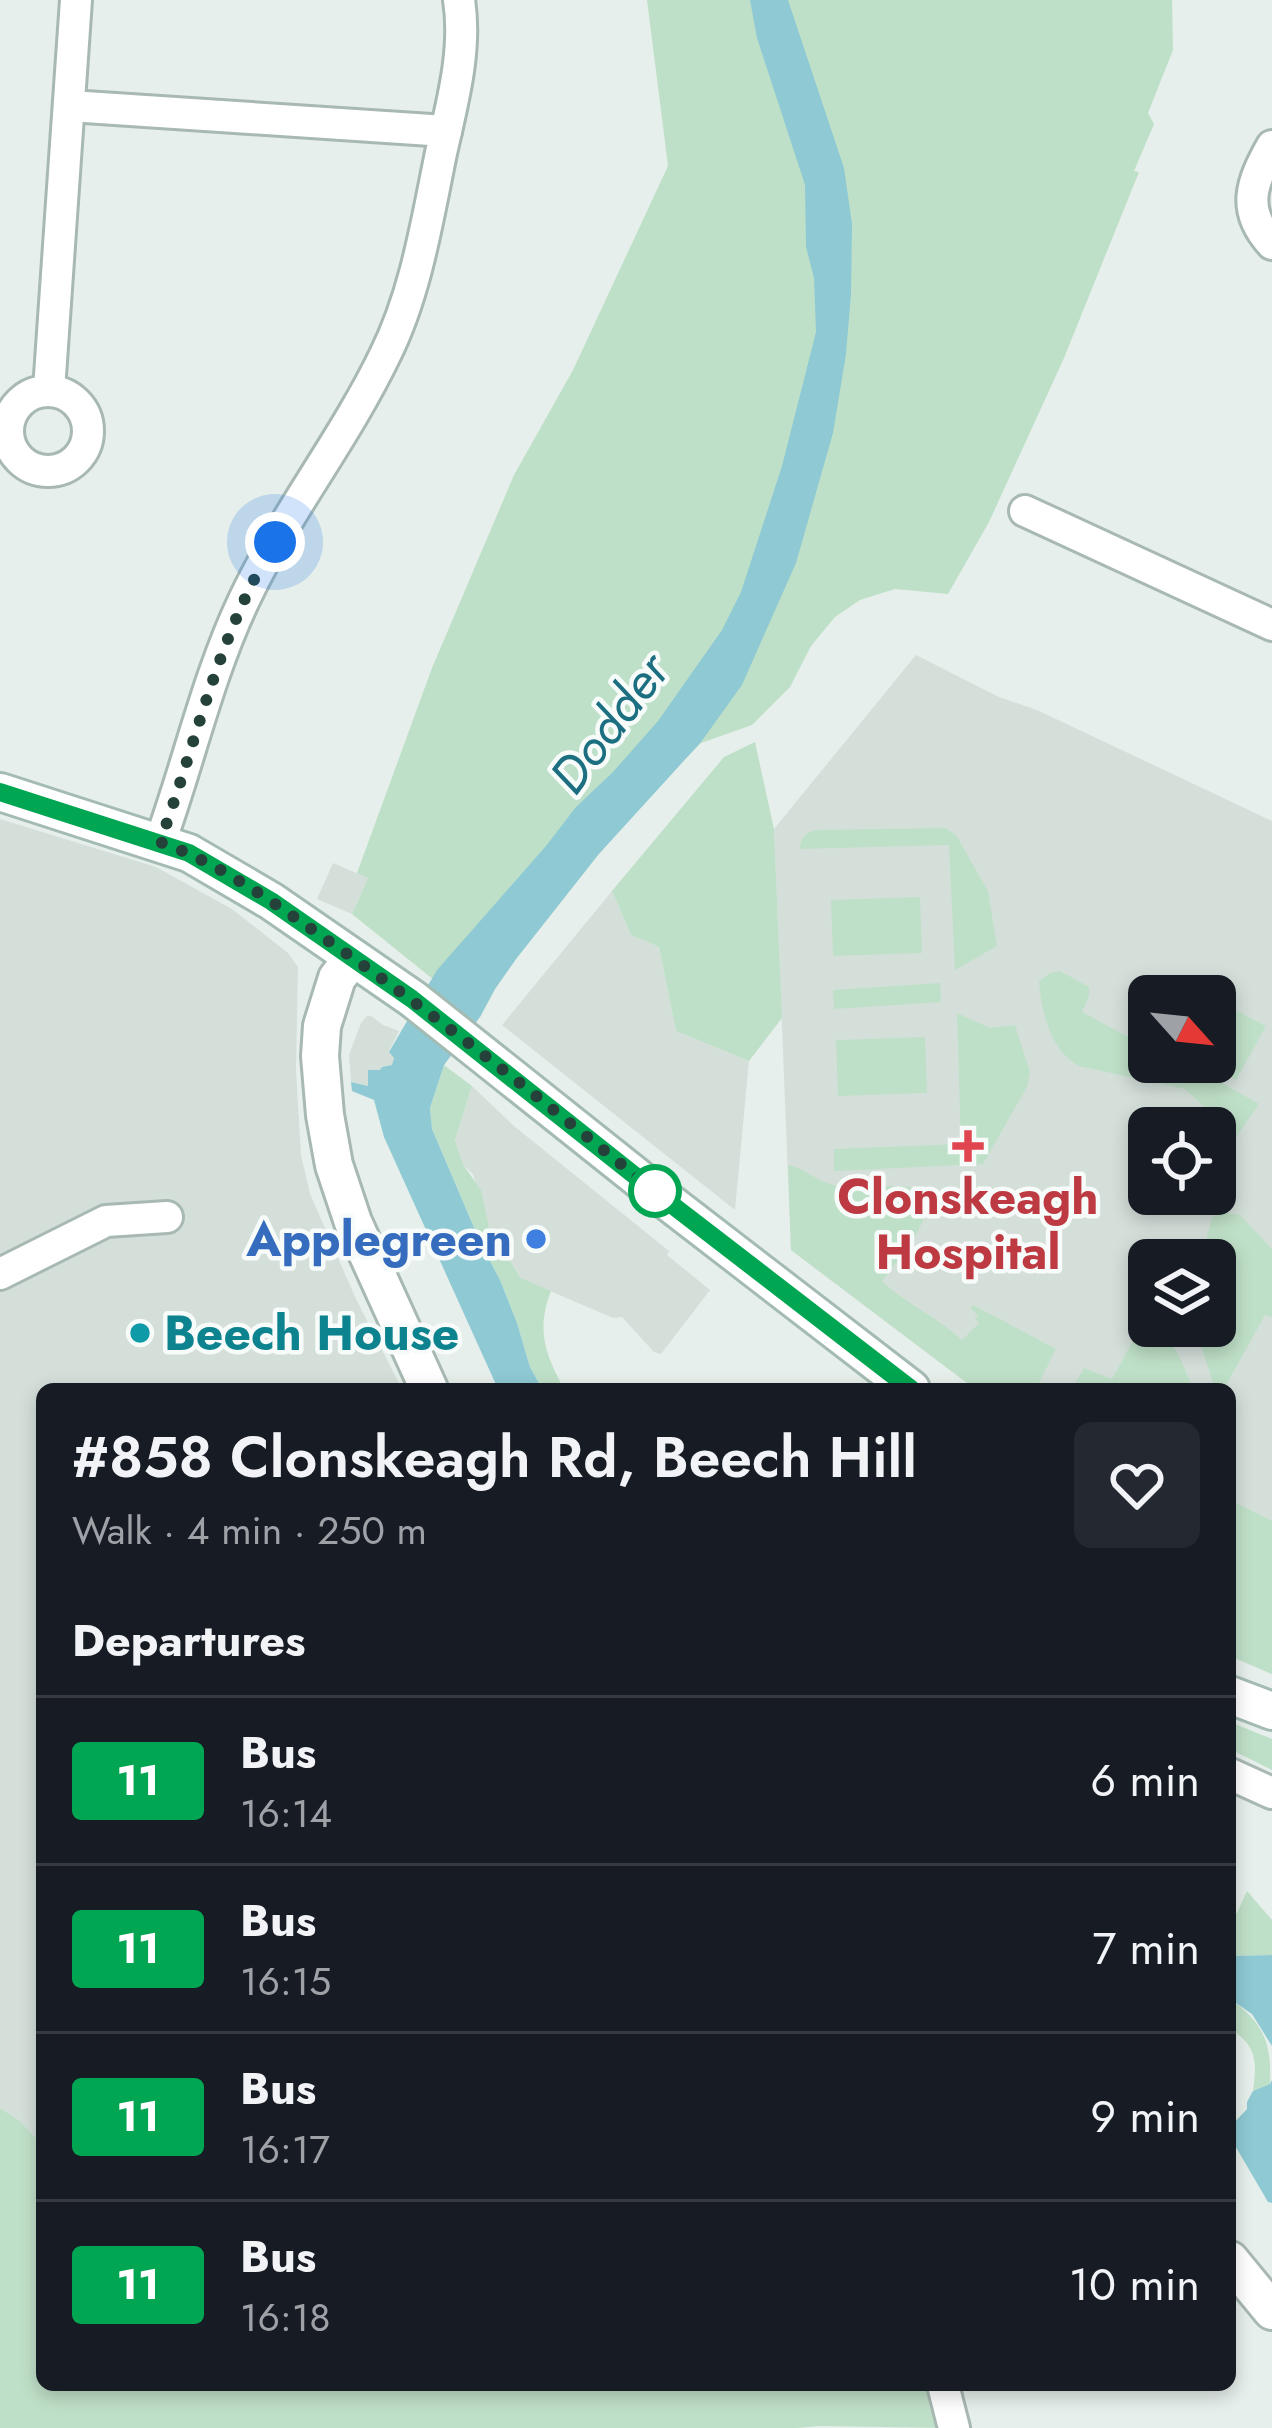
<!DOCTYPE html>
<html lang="en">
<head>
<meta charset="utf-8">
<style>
  body { margin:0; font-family:Jost,sans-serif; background:#242831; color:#f1f3f6; height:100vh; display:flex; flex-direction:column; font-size:45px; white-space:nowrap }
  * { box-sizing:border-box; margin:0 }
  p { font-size:39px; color:#9ea1a6 }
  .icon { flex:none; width:66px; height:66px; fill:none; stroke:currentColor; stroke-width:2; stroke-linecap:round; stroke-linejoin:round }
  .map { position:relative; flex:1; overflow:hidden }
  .sheet { position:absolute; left:36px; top:1383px; width:1200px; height:1008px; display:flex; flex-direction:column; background:#171b24; border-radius:18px; box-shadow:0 6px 18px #0003 }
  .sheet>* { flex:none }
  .badge { padding:0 24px; border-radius:9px; font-size:42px; line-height:78px }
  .needle { width:78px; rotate:117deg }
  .fabs { position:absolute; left:1128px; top:975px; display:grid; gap:24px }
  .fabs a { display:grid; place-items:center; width:108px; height:108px; border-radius:18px; background:#171b24; box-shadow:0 6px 18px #0003; font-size:60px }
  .you { position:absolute; width:60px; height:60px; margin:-30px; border:9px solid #fff; border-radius:50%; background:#1a73e8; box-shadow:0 0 0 18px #1a73e833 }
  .map>.badge { position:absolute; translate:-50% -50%; box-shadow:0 0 0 6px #fff }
  h2 { padding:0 36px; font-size:45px; line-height:108px }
  .round { display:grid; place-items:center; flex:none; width:126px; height:126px; border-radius:18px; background:#242831 }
  .summary { display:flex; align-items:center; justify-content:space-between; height:204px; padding:0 36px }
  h1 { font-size:57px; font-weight:600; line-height:90px }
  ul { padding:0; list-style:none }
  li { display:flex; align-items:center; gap:36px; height:168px; padding:0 36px; border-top:3px solid #363941 }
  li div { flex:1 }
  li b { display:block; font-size:45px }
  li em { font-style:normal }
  li .badge { min-width:132px; font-weight:700; text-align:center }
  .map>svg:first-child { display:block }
  .built { fill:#d4dfda; fill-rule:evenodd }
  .green { fill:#bfe0c8 }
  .water { fill:#8ec9d4 }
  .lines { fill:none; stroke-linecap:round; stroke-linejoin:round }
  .minor-casing { stroke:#a8b8b2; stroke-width:36 }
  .tertiary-casing { stroke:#a8b8b2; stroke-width:42 }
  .secondary-casing { stroke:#a4bbb3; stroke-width:42 }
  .minor { stroke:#fff; stroke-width:30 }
  .tertiary { stroke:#fff; stroke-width:36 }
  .secondary { stroke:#fff; stroke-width:36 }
  .line-casing { stroke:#fff; stroke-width:27 }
  .line { stroke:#00a651; stroke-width:18 }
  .walk { stroke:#24423a; stroke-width:12; stroke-dasharray:0 21.6 }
  .health-dot { fill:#e0444e; stroke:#f7fbf9; stroke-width:4.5 }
  .stop-dot { fill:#fff; stroke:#00a651; stroke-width:6 }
  .shop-dot { fill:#3f7fe0; stroke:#f7fbf9; stroke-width:4.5 }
  .culture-dot { fill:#0f9aa8; stroke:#f7fbf9; stroke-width:4.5 }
  .labels { text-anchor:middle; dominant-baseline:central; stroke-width:9; stroke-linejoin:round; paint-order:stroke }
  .health-label { font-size:48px; font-weight:bold; fill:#be3a42; stroke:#f7fbf9 }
  .shop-label { font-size:48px; font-weight:bold; fill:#366cbe; stroke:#f7fbf9; text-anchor:end }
  .culture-label { font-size:48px; font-weight:bold; fill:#0d838f; stroke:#f7fbf9; text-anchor:start }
  .water-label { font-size:51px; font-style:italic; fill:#1c6f80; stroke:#f7fbf9 }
</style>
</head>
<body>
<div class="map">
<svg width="1272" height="2428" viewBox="0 0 1272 2428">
  <rect width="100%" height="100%" fill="#e6efeb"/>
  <g class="built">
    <path d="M916,655L999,697L1037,710L1272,821V1674L1230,1656V1389H975L791,1250L774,829ZM1149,996H1215V1062H1149ZM1149,1128H1215V1194H1149ZM1149,1260H1215V1326H1149Z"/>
    <polygon points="0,819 156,867 232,909 288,953 298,967 296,1070 301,1155 310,1194 356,1299 402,1389 42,1389 42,2145 20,2121 0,2108"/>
    <polygon points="333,863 368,878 352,914 317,899"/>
    <polygon points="612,891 631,935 659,947 676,1031 749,1061 735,1210 502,1025"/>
    <polygon points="367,1016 371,1016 383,1025 399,1031 389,1051 394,1058 392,1065 382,1067 369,1086 351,1082 349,1055 361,1023"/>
    <polygon points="472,1086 514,1126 669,1251 667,1255 710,1290 661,1354 654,1352 622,1317 613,1318 522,1279 489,1227 473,1174 464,1166 455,1140"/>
  </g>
  <g class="green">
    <polygon points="647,0 1172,0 1173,50 1148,113 1154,124 1134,171 1139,172 1064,358 989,522 948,594 895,589 860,600 835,617 811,646 790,687 752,725 701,743 656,788 598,855 516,959 495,989 480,1017 352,914 368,878 357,873 432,668 514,475 573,370 668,166"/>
    <polygon points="755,742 774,829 782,1018 749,1061 676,1031 659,947 631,935 612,891 724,757"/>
    <path d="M946,828L956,835L988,891L997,946L955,970L949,845L800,849C800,838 805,833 816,830Z"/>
    <polygon points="920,897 922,953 833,956 831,900"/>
    <path d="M1060,971L1089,987V996L1082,1012L1149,1048V1062H1215V1017L1226,1022L1233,1009L1266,1026L1236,1080L1216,1070L1211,1077L1259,1104L1237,1136L1230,1137L1207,1109L1185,1089L1079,1066C1051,1051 1041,1012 1039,981L1050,973Z"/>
    <polygon points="940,983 941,1002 834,1009 833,990"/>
    <polygon points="957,1013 990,1028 1015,1025 1030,1072 1027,1087 983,1164 834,1171 834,1149 961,1144"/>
    <polygon points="925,1037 927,1093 838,1096 836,1040"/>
    <path d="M444,1065L472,1086L455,1140L464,1166L481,1190L489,1227L521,1278L551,1291C536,1330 545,1354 564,1389H542L530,1367L517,1323L500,1280L481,1244L432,1129L430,1108Z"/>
    <path d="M788,1165C807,1169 821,1185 841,1186C868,1188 893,1184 920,1189L929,1201C923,1233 901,1256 882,1281C906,1304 936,1316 962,1340L979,1323L975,1319L978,1315L971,1309L973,1305L1056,1349L1036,1389H975L791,1250Z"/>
    <polygon points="1227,1213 1240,1215 1272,1249 1272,1317 1265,1315 1224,1389 1215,1389 1195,1326 1215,1326 1215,1260 1201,1260 1212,1217"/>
    <path d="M1138,1332C1176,1330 1180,1360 1193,1389H1072L1084,1368L1112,1379Z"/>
    <polygon points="1230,1500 1272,1521 1272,1674 1230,1656"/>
    <polygon points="1230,1722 1272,1739 1272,1770 1230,1749"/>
    <polygon points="1247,1891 1272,1920 1272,1955 1233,1956 1230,1950 1230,1915 1237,1913"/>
    <path d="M1230,1999C1263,2022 1272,2043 1270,2084L1253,2091C1257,2062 1257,2045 1230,2029Z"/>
    <polygon points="0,2108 20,2121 42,2145 42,2385 936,2385 947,2428 819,2426 797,2428 0,2428"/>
  </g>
  <g class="water">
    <polygon points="750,0 788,0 844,168 852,224 851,294 846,354 833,433 796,563 742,685 701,742 598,855 516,959 495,989 480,1017 444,1065 430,1108 432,1129 481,1244 500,1280 517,1323 530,1367 542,1389 498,1389 384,1137 374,1100 352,1091 351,1082 368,1086 368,1070 380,1070 382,1067 392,1065 394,1058 389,1052 437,970 546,846 576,807 613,772 658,721 722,630 741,592 782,466 816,332 814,278 806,247 805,185 757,38"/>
    <polygon points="1230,1950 1233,1956 1272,1955 1272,2046 1252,2014 1230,1999"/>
    <polygon points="1272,2080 1272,2203 1268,2202 1230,2137 1230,2127 1247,2109 1247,2102 1253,2091 1270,2084"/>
  </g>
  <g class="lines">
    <g class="minor-casing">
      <g id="minor">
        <polyline points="70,106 446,131"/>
        <path d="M1272,146C1251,183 1241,210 1272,244"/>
        <polyline points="49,390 76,0"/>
        <circle cx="48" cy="431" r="40"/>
        <polyline points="1025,511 1272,625"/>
        <path d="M160,842C189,762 207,678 244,600C284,515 344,440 385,355C416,293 427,221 441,153C452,104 467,50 459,0"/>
        <polyline points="0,1274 106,1221 167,1217"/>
        <polyline points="1230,1774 1272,1793"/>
        <polyline points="943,2385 954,2428"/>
      </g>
    </g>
    <g class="tertiary-casing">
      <g id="tertiary">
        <polyline points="353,958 337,978 322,1026 320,1056 325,1115 334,1165 353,1222 429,1389"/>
        <polyline points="1230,2260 1272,2311"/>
      </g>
    </g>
    <g class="secondary-casing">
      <g id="secondary">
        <polyline points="0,792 189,853 271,901 413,999 658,1194 911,1389"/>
        <polyline points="1230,1695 1272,1711"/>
      </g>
    </g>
    <use href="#minor" class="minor"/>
    <use href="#tertiary" class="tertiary"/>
    <use href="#secondary" class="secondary"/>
  </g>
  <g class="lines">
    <g class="line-casing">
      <polyline id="line" points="0,792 189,853 271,901 412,999 658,1194 911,1389"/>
    </g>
    <use href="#line" class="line"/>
    <path class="walk" d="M275,542C218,635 197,741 160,842C226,866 282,909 340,949C450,1025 554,1110 658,1194L655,1191"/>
  </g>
  <path class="health-dot" d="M962 1128h12v12h12v12h-12v12h-12v-12h-12v-12h12z"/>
  <circle class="stop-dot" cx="655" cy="1191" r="24"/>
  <circle class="shop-dot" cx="536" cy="1239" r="12"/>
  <circle class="culture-dot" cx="140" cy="1333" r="12"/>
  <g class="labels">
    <g class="health-label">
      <text x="968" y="1197">Clonskeagh<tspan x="968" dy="55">Hospital</tspan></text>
    </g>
    <g class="shop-label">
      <text x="512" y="1239">Applegreen</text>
    </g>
    <g class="culture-label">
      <text x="164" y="1333">Beech House</text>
    </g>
    <g class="water-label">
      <text transform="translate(609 723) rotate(-53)">Dodder</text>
    </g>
  </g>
</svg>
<div class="fabs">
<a><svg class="needle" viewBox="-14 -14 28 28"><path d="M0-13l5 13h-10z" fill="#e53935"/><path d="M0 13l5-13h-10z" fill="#9ea1a6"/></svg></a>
<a><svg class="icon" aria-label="locate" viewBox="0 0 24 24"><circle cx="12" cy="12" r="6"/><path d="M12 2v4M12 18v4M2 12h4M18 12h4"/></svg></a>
<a><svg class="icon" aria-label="layers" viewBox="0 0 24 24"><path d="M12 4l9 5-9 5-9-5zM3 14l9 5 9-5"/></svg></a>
</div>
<div class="you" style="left:275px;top:542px"></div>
<section class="sheet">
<div class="summary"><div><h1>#858 Clonskeagh Rd, Beech Hill</h1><p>Walk · 4 min · 250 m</p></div><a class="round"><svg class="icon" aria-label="heart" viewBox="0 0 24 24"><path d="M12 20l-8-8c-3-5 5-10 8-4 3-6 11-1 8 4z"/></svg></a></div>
<h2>Departures</h2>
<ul>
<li><span class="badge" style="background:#00a651;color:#fff">11</span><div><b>Bus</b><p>16:14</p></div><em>6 min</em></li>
<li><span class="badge" style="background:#00a651;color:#fff">11</span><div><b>Bus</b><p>16:15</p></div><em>7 min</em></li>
<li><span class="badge" style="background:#00a651;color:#fff">11</span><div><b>Bus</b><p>16:17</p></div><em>9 min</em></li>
<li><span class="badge" style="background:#00a651;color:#fff">11</span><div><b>Bus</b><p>16:18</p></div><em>10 min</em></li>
</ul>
</section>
</div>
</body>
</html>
